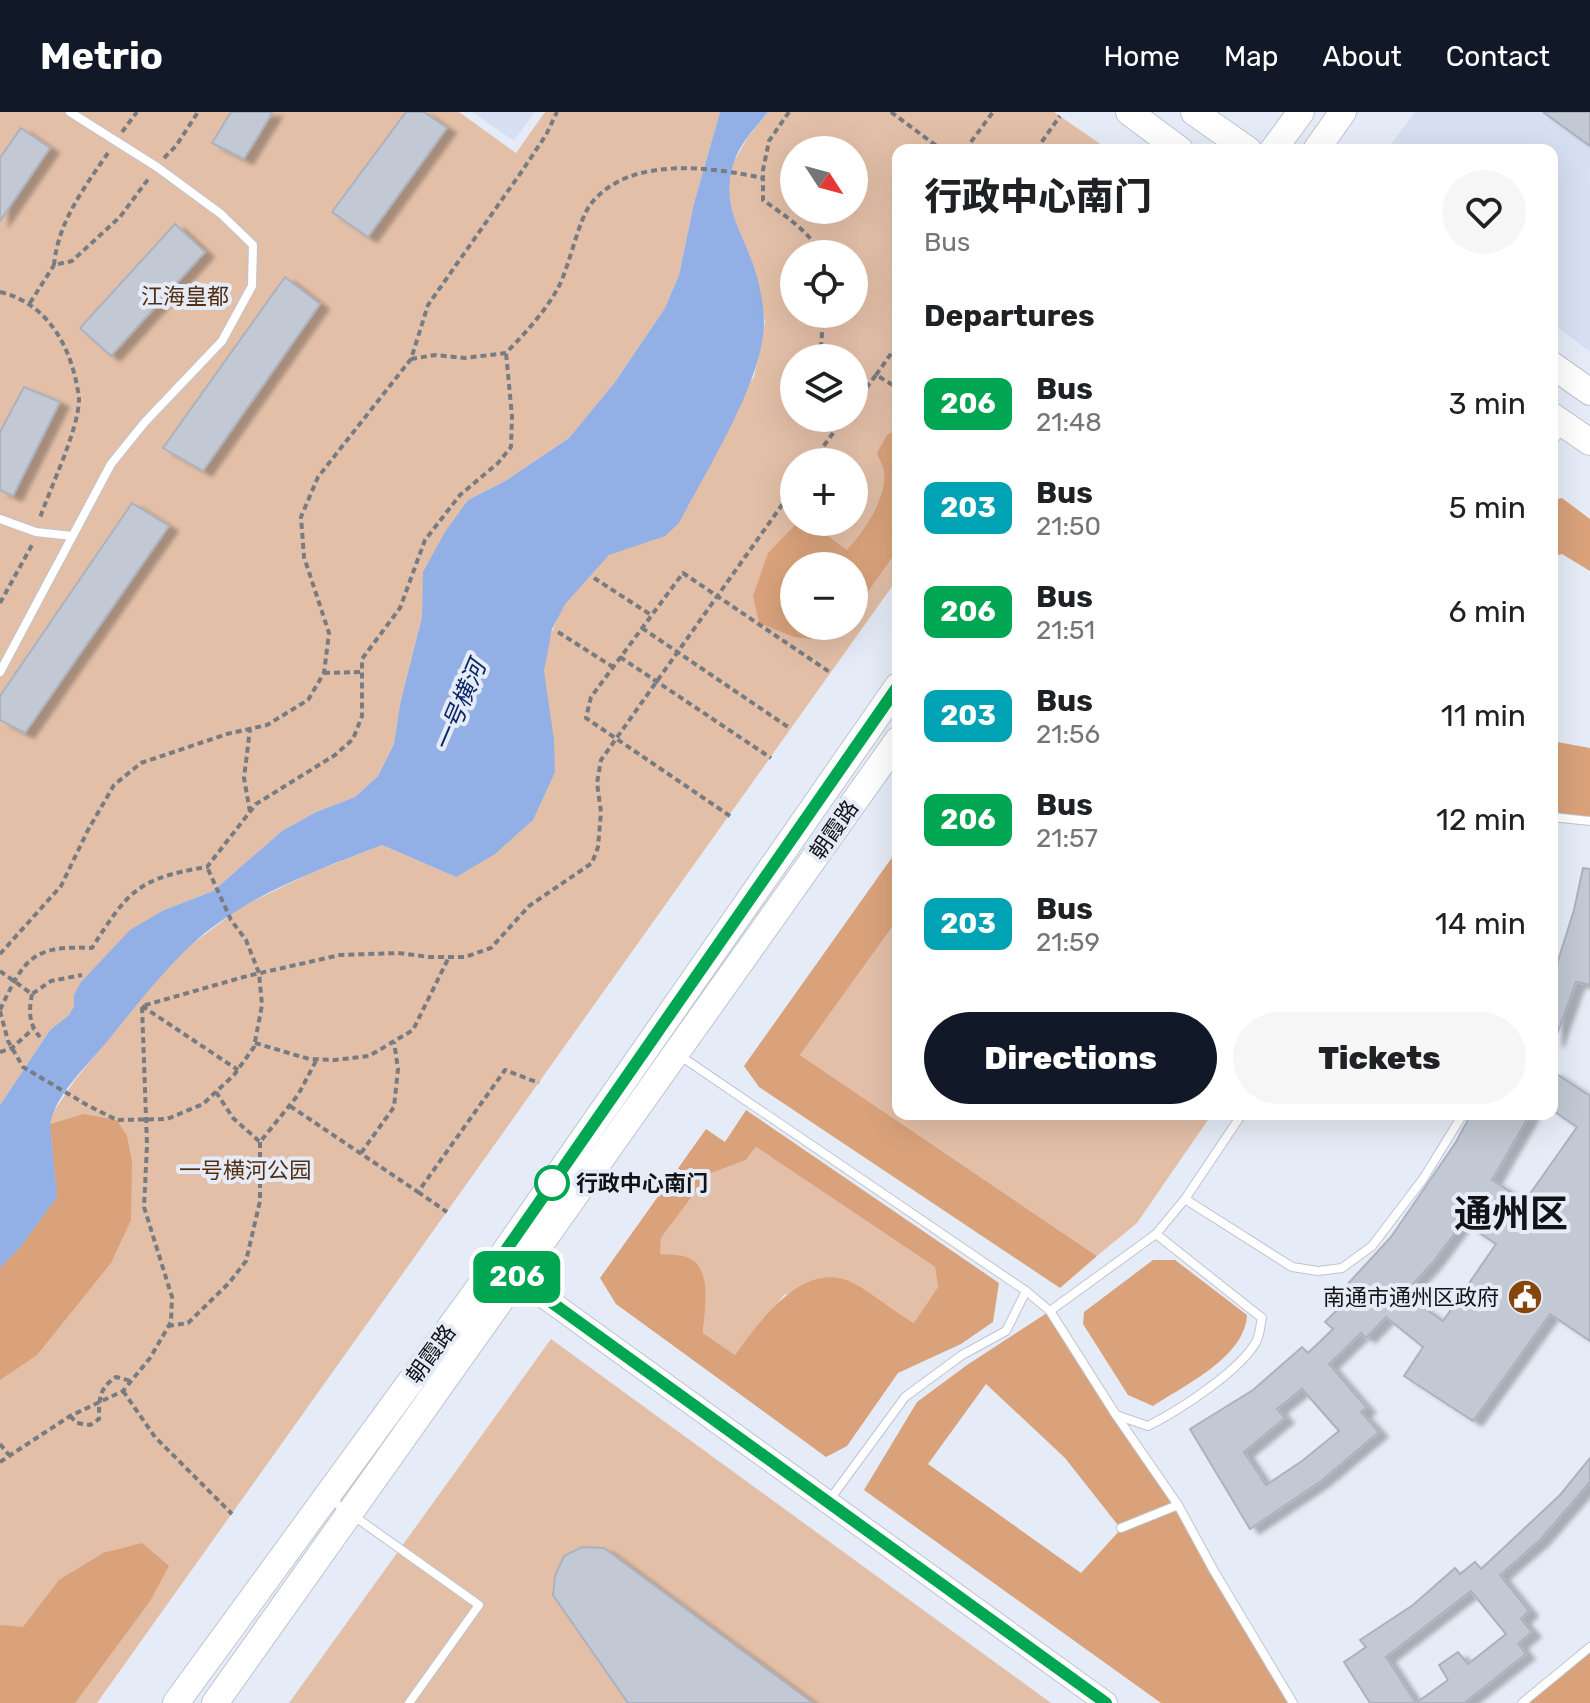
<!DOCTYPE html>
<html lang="en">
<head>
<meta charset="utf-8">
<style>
  body { margin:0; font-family:Rubik,"Noto Sans SC",sans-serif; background:#f6f6f6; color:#202124; height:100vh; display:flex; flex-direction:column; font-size:30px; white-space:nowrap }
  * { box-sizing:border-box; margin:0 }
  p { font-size:26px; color:#757577 }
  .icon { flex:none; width:44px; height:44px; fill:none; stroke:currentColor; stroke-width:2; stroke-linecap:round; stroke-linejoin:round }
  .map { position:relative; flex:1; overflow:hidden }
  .details { position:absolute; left:892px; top:32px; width:666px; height:976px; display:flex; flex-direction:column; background:#fff; border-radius:16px; box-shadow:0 8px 32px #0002 }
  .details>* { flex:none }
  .badge { padding:0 16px; border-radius:12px; font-size:28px; line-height:52px }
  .needle { width:52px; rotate:126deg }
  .buttons { position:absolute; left:780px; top:24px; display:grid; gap:16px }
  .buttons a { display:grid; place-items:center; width:88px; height:88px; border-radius:50%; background:#fff; box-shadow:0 8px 32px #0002; font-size:40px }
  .map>.badge { position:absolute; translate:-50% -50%; box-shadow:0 0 0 4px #fff }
  h2 { padding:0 32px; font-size:30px; line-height:72px }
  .round { display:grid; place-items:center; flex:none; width:84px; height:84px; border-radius:42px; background:#f6f6f6 }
  .headline { display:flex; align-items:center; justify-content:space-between; height:136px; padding:0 32px }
  h1 { font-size:38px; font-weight:800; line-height:60px }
  .primary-button { display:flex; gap:16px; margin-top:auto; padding:16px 32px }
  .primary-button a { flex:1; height:92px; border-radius:48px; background:#111827; color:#fff; font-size:32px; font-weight:800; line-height:92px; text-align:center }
  .primary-button a+a { background:#f6f6f6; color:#202124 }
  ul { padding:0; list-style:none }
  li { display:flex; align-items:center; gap:24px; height:104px; padding:0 32px }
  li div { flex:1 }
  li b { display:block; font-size:30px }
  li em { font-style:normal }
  li .badge { min-width:88px; font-weight:700; text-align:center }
  header { display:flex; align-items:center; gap:48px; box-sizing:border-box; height:112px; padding:0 40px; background:#111827; color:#fff }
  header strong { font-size:38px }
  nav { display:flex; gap:44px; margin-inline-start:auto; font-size:28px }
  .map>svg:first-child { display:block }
  .built { fill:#d6e0f2 }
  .green { fill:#e3bfa7; fill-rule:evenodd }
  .forest { fill:#d9a27b; fill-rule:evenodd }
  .water { fill:#93b0e6 }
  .building { fill:#c3c9d4; stroke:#acb2bd; stroke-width:2; fill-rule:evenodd; filter:url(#shadow) }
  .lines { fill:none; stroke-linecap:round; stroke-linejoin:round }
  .service-casing { stroke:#bec4cf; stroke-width:10 }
  .tertiary-casing { stroke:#bec4cf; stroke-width:24 }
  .primary-casing { stroke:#bec4cf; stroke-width:28 }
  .path { stroke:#777b82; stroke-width:4; stroke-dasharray:6 4; stroke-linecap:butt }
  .service { stroke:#fff; stroke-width:8 }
  .tertiary { stroke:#fff; stroke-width:22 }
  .primary { stroke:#fff; stroke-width:26 }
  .line-casing { stroke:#fff; stroke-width:18 }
  .line { stroke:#00a651; stroke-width:12 }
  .stop-dot { fill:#fff; stroke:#00a651; stroke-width:4 }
  .labels { text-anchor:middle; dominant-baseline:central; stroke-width:8; stroke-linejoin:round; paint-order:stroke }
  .park-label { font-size:22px; fill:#532e11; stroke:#e6ecf7 }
  .street-label { font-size:22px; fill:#111316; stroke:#e6ecf7 }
  .stop-label { font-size:22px; font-weight:bold; fill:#111316; stroke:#e6ecf7; text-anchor:start }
  .poi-label { font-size:22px; fill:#111316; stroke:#e6ecf7; text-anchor:end }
  .water-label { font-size:24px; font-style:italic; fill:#0a2765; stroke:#e6ecf7 }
  .town-label { font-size:38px; font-weight:bold; fill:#111316; stroke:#e6ecf7 }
</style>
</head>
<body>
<header>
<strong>Metrio</strong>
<nav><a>Home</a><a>Map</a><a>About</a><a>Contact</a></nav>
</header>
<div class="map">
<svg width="1590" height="1591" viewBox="0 0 1590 1591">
  <defs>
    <filter id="shadow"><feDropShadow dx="9" dy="5" stdDeviation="2" flood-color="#0004"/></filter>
  </defs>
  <rect width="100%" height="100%" fill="#e6ecf7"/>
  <g class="built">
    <polygon points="472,0 535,0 514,29"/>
    <polygon points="1415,0 1590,0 1590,240 1552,211 1552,38 1387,38"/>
  </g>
  <g class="green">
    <polygon points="0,0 459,0 516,41 545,0 720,0 694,91 679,163 665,196 615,270 569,326 505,369 468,388 424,460 422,505 400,592 394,632 378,664 355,685 316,700 282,719 213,779 164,798 74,883 74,894 69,903 50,918 0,993"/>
    <path d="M768,0H1054L1109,38H898V466L97,1591H0V1156L22,1133L52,1002L75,968L158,866L191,833L241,795L311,761L382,733L456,765L555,660C554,626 545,593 544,561C543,520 575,467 608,444C615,439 624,437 631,434L754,265L765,210L756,161L734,111L728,76L734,49L748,25ZM794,38H854V98H794ZM794,142H854V202H794ZM794,246H854V306H794ZM794,350H854V410H794ZM794,454H854V514H794Z"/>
    <polygon points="898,807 898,1002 1212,1002 1137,1111 1097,1144 800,943"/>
    <polygon points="756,1035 935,1155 938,1175 914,1212 846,1168 784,1183 735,1243 703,1221 705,1183 659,1142 661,1126 709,1062 746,1048"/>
    <polygon points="551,1227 1051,1591 289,1591"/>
  </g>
  <g class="forest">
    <path d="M898,316V437L867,481L854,492V454H794V514H827L811,527L794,525L759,511L753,484L768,441L798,410C817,412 832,428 847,438C863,421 888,385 884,359C883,353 879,347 877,341L887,323Z"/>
    <polygon points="1562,386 1590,407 1590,459 1562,442 1552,445 1552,388"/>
    <polygon points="1552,629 1590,636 1590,709 1552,705"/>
    <polygon points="898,737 898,807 800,943 1097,1144 1060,1176 759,975 744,954"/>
    <path d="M746,998L999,1171L993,1210L961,1232L898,1261L847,1334L826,1345L616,1192L600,1166L706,1017L725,1030ZM756,1035L935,1155L938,1175L914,1211C895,1201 864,1174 846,1168C799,1152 758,1212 735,1243L703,1221C704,1199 714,1154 686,1145C678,1142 668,1143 660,1142L661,1126L709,1062L746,1048Z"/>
    <polygon points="84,1002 117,1008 127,1024 132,1049 131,1108 111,1151 37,1243 0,1268 0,1156 22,1133 57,1085 50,1012"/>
    <path d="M1153,1148H1175L1247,1203C1245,1245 1185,1273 1153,1294L1128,1283L1083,1212L1084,1200Z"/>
    <path d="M1050,1199L1178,1393L1293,1591H1161L864,1378L917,1290L967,1253ZM986,1272L1065,1346L1121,1417L1081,1461L928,1352Z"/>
    <polygon points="142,1431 169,1454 150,1489 75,1591 0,1591 0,1513 23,1515 59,1468 103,1441"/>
    <polygon points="1590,1535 1590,1591 1522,1591"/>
  </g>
  <path class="water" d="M720,0H768C756,15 740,31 734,50C719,95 744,121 756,161C760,175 764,195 764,209C765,266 706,359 679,411L665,424L609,443L566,491L552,517L544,559L554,628L555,660L533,708L495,742L456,765L382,733C315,759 242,785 189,835C158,865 132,899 105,932C86,955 56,982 50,1012L57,1085L22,1133L0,1156V993L50,918L69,903L74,894V883L81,870L130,818L164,798L213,779L282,719L316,700L355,685L378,664L394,632L400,592L422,505L423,460L445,420L468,388L505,369L569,326L615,270L665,196L679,163L694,91Z"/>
  <g class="building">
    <polygon points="231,0 273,0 244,47 212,31"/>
    <polygon points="406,0 424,0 447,16 368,125 332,100"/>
    <polygon points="1543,0 1590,0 1590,34"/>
    <polygon points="21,16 50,36 0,109 0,46"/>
    <polygon points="175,112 205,140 111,244 80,216"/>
    <polygon points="285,165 320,192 203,359 163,336"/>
    <polygon points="24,275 60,290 13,384 0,378 0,320"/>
    <polygon points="132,391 169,414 25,621 0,608 0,584"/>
    <polygon points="1583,756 1590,757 1590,873 1576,870 1554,931 1552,868 1574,798"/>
    <path d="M1552,959L1590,984V1229L1550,1202L1473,1309L1404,1264L1423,1235L1386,1205L1366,1226L1361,1221L1329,1252L1367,1296L1361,1300L1379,1320L1321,1369L1250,1417L1190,1317L1253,1278L1302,1235L1308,1241L1333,1217L1325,1210L1339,1196L1332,1189L1391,1125L1456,1030L1471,1002H1530L1492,1068L1525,1089L1577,1015L1552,998ZM1463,1110L1496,1132L1443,1209L1404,1182L1433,1150ZM1302,1277L1339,1319L1302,1349L1266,1373L1244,1340L1285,1306L1277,1297Z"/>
    <path d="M1590,1346V1370L1540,1428L1500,1463L1529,1499L1521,1507L1532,1520L1518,1532L1526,1542L1464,1591H1370L1344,1550L1366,1535L1360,1528L1413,1493L1455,1456L1460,1462L1475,1450L1481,1457L1560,1383ZM1471,1479L1506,1522L1468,1552L1458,1540L1439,1553L1448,1568L1416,1591L1386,1545Z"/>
    <polygon points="582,1435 604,1436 813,1591 628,1591 553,1483 555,1464 564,1444"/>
  </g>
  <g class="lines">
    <g class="service-casing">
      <g id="service">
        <polyline points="1552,330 1562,317"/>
        <polyline points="0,407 36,420 72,424"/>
        <polyline points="0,560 111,352 145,310 222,229 252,174 253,133 221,102 157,55 70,0"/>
        <polyline points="1552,705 1590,709"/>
        <polyline points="679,943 1026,1179 1050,1199 1156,1122 1185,1087 1292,1155 1318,1159 1342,1156 1372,1134 1423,1067 1463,1002"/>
        <polyline points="1185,1087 1242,1002"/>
        <path d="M1050,1199L1116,1303L1148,1314C1178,1299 1240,1259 1256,1230C1260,1223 1260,1214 1262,1206L1156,1122"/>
        <polyline points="1116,1303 1178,1393 1214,1459 1293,1591"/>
        <polyline points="330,1387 479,1493 409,1591"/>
        <polyline points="828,1390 905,1285 962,1243 1006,1219 1026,1179"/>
        <polyline points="1121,1416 1178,1393"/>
        <polyline points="1522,1591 1590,1535"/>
      </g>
    </g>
    <g class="tertiary-casing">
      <polyline id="tertiary" points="504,1156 1106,1591"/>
    </g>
    <g class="primary-casing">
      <g id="primary">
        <polyline points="1129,0 1180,38"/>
        <polyline points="1194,0 1248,38"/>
        <polyline points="1273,38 1301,0"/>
        <polyline points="1316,38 1343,0"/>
        <polyline points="1552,253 1590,280"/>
        <polyline points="1552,304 1590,330"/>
        <polyline points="176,1591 497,1151 898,574"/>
        <polyline points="215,1591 898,628"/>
      </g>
    </g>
    <g class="path">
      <path d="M789,0L769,29L763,58V88C784,103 809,119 821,142"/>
      <polyline points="891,0 942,38"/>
      <polyline points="122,20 137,0"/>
      <polyline points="965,38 993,0"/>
      <polyline points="1036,38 1060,4"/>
      <path d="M108,41C84,76 58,110 54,153L72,149L120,105L149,66"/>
      <polyline points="164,46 176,34 198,0"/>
      <path d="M0,180C43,190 67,227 76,269C77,275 79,282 79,287C79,317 50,376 40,406"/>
      <polyline points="30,191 54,153"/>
      <polyline points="820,246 823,209 827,202"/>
      <path d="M411,247L435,243L465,246L506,241C526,220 546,199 559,174C570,152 578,110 590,93C628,43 710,55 763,66"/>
      <polyline points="876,263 898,232"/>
      <polyline points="854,292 876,263 898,276"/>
      <polyline points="812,350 844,306"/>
      <polyline points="594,466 651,503"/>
      <polyline points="0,491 32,433"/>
      <polyline points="642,516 791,617"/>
      <polyline points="558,520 613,555"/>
      <polyline points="620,545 771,646"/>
      <polyline points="324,561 363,560"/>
      <polyline points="250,700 244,666 250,617"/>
      <polyline points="730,704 586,606 591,585 683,461 831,561"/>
      <polyline points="0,842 61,774 88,718 114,673 141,651 227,622 267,613 308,588 324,561 329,521 304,445 301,405 318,365 411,247 428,193 522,59 546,23 557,0"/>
      <polyline points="0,859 32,882 51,869 82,863"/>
      <path d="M32,882C29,898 28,911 40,925"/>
      <polyline points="142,894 238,958"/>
      <path d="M0,898C24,847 32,833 92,836C128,779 138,766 207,755L256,692L335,643L353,627L362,604V547L400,496L425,428L460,383L498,351L511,335L512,304L506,241"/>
      <polyline points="0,899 8,929 23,955 87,993 117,1008 167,1007 203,992 234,963 254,935 262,893 259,861 246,828 231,808 207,755"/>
      <polyline points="255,931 309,947 335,948 369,944 413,918 449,845"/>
      <polyline points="0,940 12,936 33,917"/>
      <polyline points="216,980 233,1006 260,1030 298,983 317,947"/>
      <polyline points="290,994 418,1080 505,958 539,971"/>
      <polyline points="361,1041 394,995 398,957 394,930"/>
      <polyline points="418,1080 447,1100"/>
      <polyline points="168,1214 188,1211 229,1171 246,1149 260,1089 260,1030"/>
      <polyline points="123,1279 155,1325 232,1402"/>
      <path d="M70,1304L77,1311L90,1313L99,1307C99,1287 99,1276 116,1265L131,1269"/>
      <polyline points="0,1332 9,1343"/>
      <polyline points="0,1350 70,1304 123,1279 150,1246 171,1210 172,1185 144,1095 147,1033 142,894 247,864 340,843 398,841 429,845 465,845 491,836 529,794 592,751 598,735 601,700 597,671 601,648 794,376"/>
    </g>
    <use href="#service" class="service"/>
    <use href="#tertiary" class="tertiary"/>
    <use href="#primary" class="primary"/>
  </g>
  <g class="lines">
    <g class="line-casing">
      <polyline id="line" points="898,574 497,1151 1106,1591"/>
    </g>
    <use href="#line" class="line"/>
  </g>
  <defs>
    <g id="civic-disc" transform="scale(1.8)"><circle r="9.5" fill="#85450b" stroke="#e6ecf7"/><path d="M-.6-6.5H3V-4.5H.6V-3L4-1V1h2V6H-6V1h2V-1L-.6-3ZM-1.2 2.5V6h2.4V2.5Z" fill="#fff"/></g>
  </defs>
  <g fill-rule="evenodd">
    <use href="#civic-disc" x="1525" y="1185"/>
  </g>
  <circle class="stop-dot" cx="552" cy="1071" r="16"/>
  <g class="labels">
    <g class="park-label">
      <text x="185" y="184">江海皇都</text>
      <text x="245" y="1058">一号横河公园</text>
    </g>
    <g class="street-label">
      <text transform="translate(834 718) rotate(-55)">朝霞路</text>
      <text transform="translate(431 1242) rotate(-54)">朝霞路</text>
    </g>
    <g class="stop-label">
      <text x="576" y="1071">行政中心南门</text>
    </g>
    <g class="poi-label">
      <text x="1499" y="1185">南通市通州区政府</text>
    </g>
    <g class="water-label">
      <text transform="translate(460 594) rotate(-67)">一号横河</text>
    </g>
    <g class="town-label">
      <text x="1511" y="1102">通州区</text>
    </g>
  </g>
</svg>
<div class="buttons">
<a><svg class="needle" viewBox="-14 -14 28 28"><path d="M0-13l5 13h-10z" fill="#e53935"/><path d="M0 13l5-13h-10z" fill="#757577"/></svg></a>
<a><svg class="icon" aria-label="locate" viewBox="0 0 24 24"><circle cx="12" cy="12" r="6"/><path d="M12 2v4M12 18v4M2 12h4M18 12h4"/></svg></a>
<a><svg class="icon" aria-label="layers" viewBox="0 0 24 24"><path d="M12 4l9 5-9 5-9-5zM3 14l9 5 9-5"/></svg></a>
<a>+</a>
<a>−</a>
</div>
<b class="badge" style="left:517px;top:1165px;background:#00a651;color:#fff">206</b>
<section class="details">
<div class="headline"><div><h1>行政中心南门</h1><p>Bus</p></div><a class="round"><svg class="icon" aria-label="heart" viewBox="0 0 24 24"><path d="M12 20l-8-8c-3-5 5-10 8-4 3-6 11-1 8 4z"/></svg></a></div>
<h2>Departures</h2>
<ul>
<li><span class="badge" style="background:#00a651;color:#fff">206</span><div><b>Bus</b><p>21:48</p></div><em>3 min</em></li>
<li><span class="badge" style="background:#00a3b4;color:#fff">203</span><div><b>Bus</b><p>21:50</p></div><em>5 min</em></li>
<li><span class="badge" style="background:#00a651;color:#fff">206</span><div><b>Bus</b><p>21:51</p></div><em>6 min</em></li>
<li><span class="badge" style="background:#00a3b4;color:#fff">203</span><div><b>Bus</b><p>21:56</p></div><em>11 min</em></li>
<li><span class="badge" style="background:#00a651;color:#fff">206</span><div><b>Bus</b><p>21:57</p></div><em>12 min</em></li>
<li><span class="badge" style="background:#00a3b4;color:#fff">203</span><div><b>Bus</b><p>21:59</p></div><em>14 min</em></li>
</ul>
<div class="primary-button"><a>Directions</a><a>Tickets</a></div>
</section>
</div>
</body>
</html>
